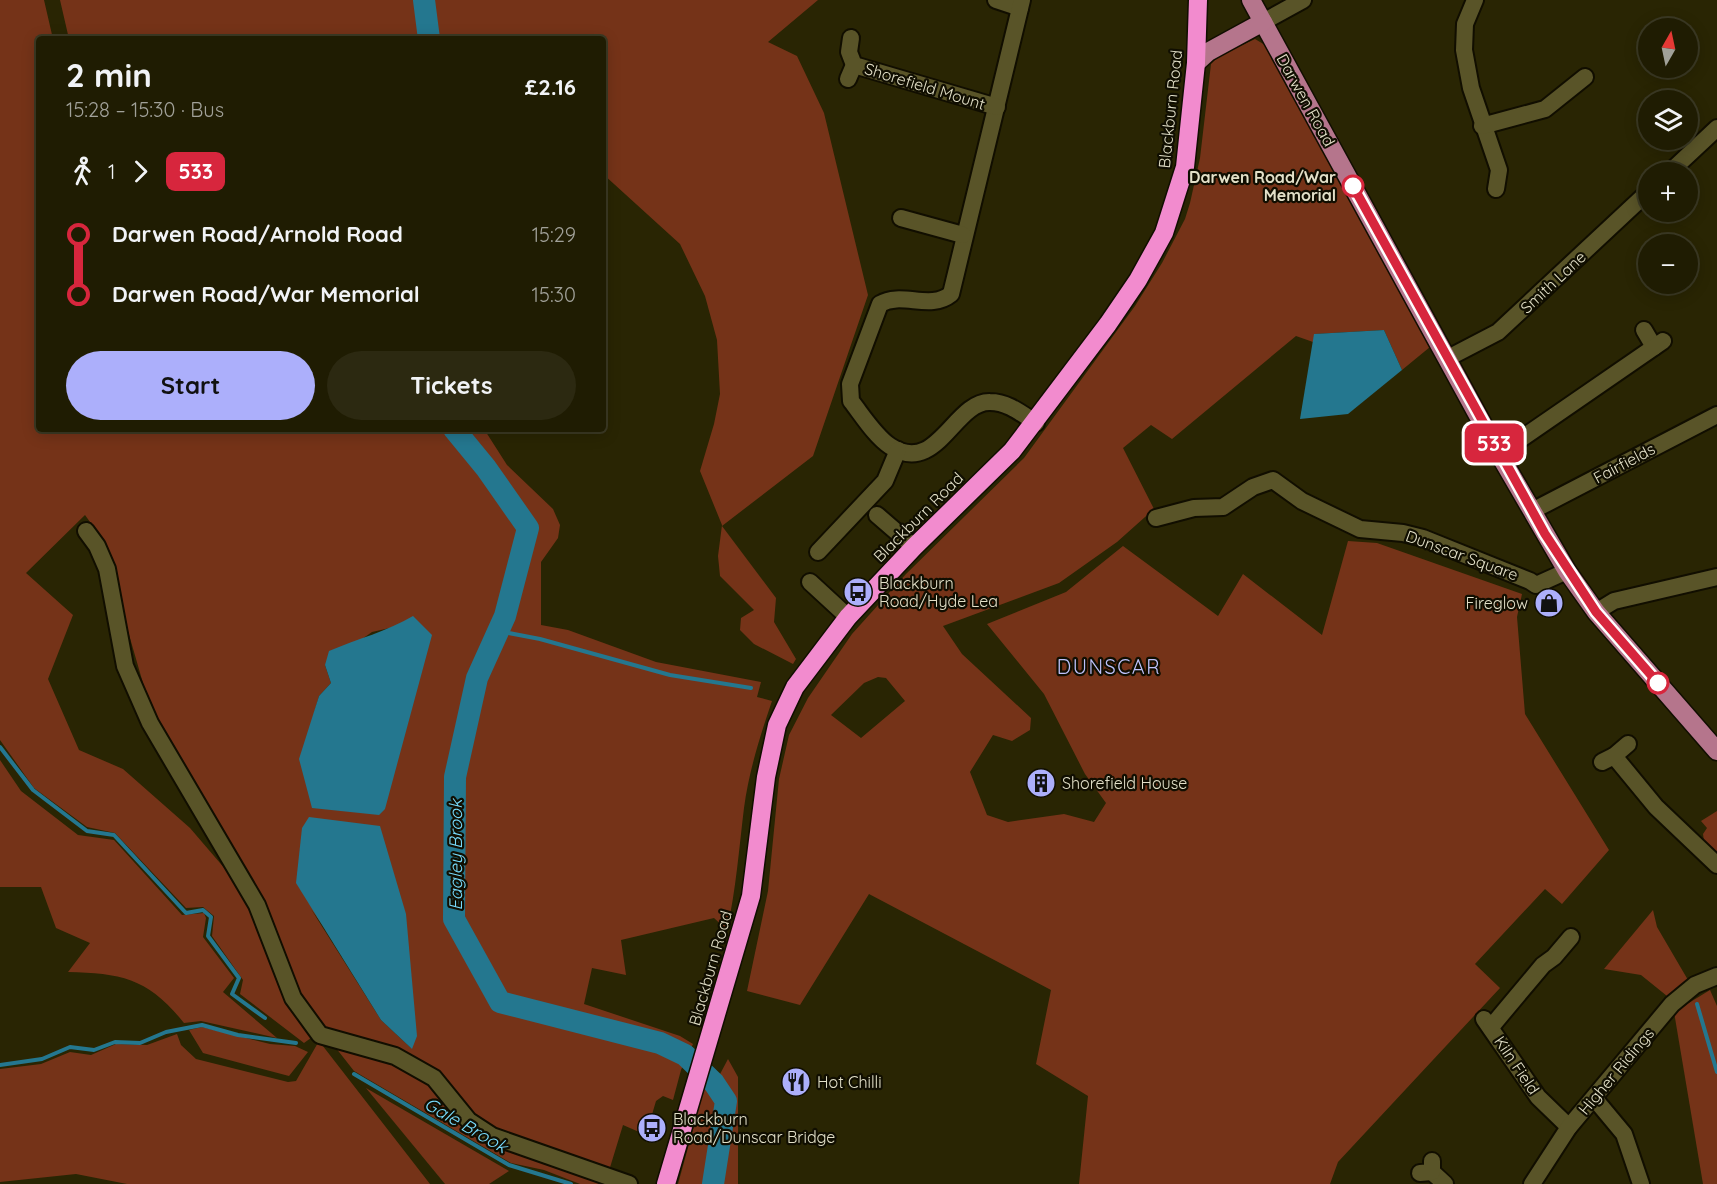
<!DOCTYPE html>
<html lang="en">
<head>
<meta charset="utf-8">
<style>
  body { margin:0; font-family:Quicksand,sans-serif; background:#2c2911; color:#f1f3f6; height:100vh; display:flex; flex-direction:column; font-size:22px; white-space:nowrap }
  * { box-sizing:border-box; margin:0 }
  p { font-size:20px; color:#a1a199 }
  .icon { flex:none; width:33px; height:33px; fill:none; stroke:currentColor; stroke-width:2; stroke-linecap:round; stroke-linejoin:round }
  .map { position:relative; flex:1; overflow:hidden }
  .drawer { position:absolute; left:36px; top:36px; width:570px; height:396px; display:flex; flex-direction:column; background:#1f1c02; border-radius:6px; box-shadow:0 3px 15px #0003,0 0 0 2px #3c3a24 }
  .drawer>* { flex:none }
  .badge { padding:0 12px; border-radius:9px; font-size:21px; line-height:39px }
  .needle { width:39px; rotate:9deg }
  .buttons { position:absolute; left:1638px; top:18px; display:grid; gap:12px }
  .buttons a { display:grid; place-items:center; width:60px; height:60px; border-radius:50%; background:#1f1c02; box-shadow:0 3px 15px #0003,0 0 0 2px #3c3a24; font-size:30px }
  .map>.badge { position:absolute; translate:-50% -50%; box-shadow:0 0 0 3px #fff }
  .legs { display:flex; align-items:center; gap:9px; height:66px; padding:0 30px; font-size:20px }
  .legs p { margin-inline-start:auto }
  .overview { display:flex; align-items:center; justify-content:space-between; height:102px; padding:0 30px }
  h1 { font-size:33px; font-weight:700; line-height:45px }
  .button { display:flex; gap:12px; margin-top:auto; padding:12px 30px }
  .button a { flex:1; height:69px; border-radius:36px; background:#acaffb; color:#111; font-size:24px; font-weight:700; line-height:69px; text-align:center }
  .button a+a { background:#2c2911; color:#f1f3f6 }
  ul { padding:0 30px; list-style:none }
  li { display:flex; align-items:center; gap:21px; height:60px; font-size:22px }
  li i { display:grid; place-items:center; width:9px; height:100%; margin:0 8px; background:currentColor }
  li i::after { content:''; width:15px; height:15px; margin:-8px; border:4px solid; border-radius:50%; background:#1f1c02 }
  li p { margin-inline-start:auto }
  li:first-child i { background:linear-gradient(#0000 50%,currentColor 0) }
  li:last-child i { background:linear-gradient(currentColor 50%,#0000 0) }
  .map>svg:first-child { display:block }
  .green { fill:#753318; fill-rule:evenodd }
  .water { fill:#24778f }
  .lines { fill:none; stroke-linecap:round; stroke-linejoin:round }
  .stream { stroke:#24778f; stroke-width:4 }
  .river { stroke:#24778f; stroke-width:22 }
  .minor-casing { stroke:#110e00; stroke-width:20 }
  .major-casing { stroke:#110e00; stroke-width:21 }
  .highway-casing { stroke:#110e00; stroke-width:21 }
  .minor { stroke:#595428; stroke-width:16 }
  .major { stroke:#b5758c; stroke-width:18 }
  .highway { stroke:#f28bce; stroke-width:18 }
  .line-1-casing { stroke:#fff; stroke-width:14 }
  .line-1 { stroke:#d7263d; stroke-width:9 }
  .stop-1-dot { fill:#fff; stroke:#d7263d; stroke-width:3 }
  .labels { text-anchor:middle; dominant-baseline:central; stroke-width:4.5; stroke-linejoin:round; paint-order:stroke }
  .street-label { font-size:16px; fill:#e3e0c8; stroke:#100e01 }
  .stop-label { font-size:16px; font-weight:bold; fill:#e3e0c8; stroke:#100e01; text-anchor:end }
  .poi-label { font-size:16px; fill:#e3e0c8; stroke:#100e01; text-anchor:start }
  .water-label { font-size:18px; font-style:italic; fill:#78dbfc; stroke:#100e01 }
  .quarter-label { font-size:20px; letter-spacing:1.5px; fill:#bec2fb; stroke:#100e01 }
</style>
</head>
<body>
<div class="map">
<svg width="1717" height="1184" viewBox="0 0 1717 1184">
  <rect width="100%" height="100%" fill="#292503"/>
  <g class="green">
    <path d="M0,0H44L53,39H39V429H484L507,465L553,509L560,525L558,538L541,562V625L568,630L656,662L761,682L757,697L772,701C760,736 749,771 744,808C739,849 736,889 727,930L714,918L621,940L626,975L592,968L584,1004L680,1036L693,1044L681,1070L673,1100L663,1096L656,1101L646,1135L623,1125L608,1174L494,1133L473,1119L436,1073L330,1035L312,1020L149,704L117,593L95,529L85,515L26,573L73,615L48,679L79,750L123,769L190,828L238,884L315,1035L304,1043L240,994L243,980L212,936L214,916L203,907L186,908L115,833L87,827L34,788L0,740ZM394,627L313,717L319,696L331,683L325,665L372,632ZM311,909L412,1049L381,1020Z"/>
    <polygon points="60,0 818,0 768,42 797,56 824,113 868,295 813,456 722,526 776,598 774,622 796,659 793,664 754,644 740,630 741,618 754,610 720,576 718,556 722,525 700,471 714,424 720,394 717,340 705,296 680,244 603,174 603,39 69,39"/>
    <path d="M1255,39L1265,45L1278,67L1430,347L1402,370L1384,330L1315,334L1313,342L1296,336L1172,439L1151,425L1123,448L1154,509L1117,542L1059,583L943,626L962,654L1031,718L1030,730L1012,741L993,735L970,772L987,815L1008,822L1064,814L1094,822L1106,803L1085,774L1044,694L987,624L1066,592L1123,546L1218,616L1243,574L1322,635L1348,541L1377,543L1522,594L1517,617L1525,714L1609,850L1562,904L1545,889L1475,964L1500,988L1338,1162L1330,1184H1079L1088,1096L1036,1064L1051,990L869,894L800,1005L747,991L768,891L779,779L789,735L808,698L852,634L906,574L1024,458L1135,306L1162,263L1185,219L1190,203L1200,158L1211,64L1218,57ZM878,677L886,678L905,701L861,738L831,715L864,683Z"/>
    <path d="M0,760L21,791L78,835L114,840L182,915L204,913L206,918L203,937L234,978L223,992L277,1038L201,1021L184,1023C149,979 122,973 68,972L90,943L56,928L41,887H0Z"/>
    <polygon points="1717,811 1717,852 1704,841 1703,834 1707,828 1701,821"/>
    <polygon points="1653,910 1657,927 1688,980 1667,996 1641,975 1604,969"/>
    <polygon points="1710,990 1717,1006 1717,1184 1703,1184 1674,1012"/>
    <polygon points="202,1027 270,1044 295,1046 308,1052 289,1076 203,1053 189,1030"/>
    <polygon points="177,1034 181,1045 196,1059 288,1082 296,1081 319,1041 430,1184 127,1184 76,1174 0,1182 0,1069 41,1064 70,1052 91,1055 116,1044 147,1045"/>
    <polygon points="332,1043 394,1060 429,1081 461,1118 616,1184 580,1184 544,1170 511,1163 354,1071"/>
    <polygon points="728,1059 738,1077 738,1184 719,1184 732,1103 719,1076"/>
    <polygon points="705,1086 720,1104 705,1184 678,1184"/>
    <polygon points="366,1088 509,1171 489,1184 445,1184"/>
  </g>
  <g class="water">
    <polygon points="1384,330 1402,370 1348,414 1300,419 1314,334"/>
    <path d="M413,616L432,635L385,809L379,815L312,808L299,759L319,696L331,683L325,665L329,651C357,639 388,631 413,616Z"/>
    <polygon points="309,817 380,826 406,914 417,1036 412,1049 381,1020 296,883 302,828"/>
  </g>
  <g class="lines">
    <g class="stream">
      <polyline points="498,631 540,639 670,675 751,688"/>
      <polyline points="0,747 33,790 87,831 114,835 186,913 203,910 211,917 208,936 239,978 232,994 265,1018"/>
      <polyline points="1697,1004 1717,1072"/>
      <polyline points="0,1065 42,1059 70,1047 94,1050 115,1042 140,1043 166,1032 202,1025 238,1035 296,1043"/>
      <polyline points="354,1074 509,1165 571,1184"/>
    </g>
    <g class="river">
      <polyline points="424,0 429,39"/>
      <polyline points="454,429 486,468 528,528 505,616 477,678 455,777 454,919 500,1002 660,1043 685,1055 714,1083 726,1101 713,1184"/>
    </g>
    <g class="minor-casing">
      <g id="minor">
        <polyline points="996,0 1020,8"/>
        <path d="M1022,0L951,294C930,311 902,291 880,304L850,384L851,401C862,415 875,436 890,446C937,477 954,401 990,402C1008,402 1022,414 1036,423"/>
        <polyline points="1475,0 1465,24 1464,50 1471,88 1499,170 1496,189"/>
        <polyline points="1263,22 1303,0"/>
        <polyline points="851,38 849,52 854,65 997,107"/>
        <polyline points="848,79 854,65"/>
        <polyline points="1482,126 1545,109 1585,77"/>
        <polyline points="1670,172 1717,128"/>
        <polyline points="901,218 963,235"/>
        <polyline points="1644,330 1654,347"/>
        <polyline points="1448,358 1498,332 1648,192"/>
        <polyline points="1499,454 1663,341"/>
        <polyline points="1532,511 1717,415"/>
        <polyline points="877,515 914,547"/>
        <polyline points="1156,518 1194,508 1223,507 1253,487 1273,480 1302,501 1360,529 1403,533 1423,538 1530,581 1536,585 1567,571"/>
        <polyline points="86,531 97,546 107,569 125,666 150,723 257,905 293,998 320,1035 395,1056 434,1078 469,1121 492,1136 629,1184"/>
        <polyline points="818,552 885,481 898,450"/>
        <polyline points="810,582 848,617"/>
        <polyline points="1596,612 1614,601 1717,577"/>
        <polyline points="1614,756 1656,807 1717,865"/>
        <polyline points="1602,762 1614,756 1628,744"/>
        <polyline points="1484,1019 1538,1097 1569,1127"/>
        <polyline points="1491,1027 1543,965 1554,957 1571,937"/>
        <polyline points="1594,1098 1624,1134 1641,1184"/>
        <polyline points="1432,1172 1445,1184"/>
        <polyline points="1420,1173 1432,1172 1432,1161"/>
        <polyline points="1532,1184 1569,1127 1672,1004 1695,985 1717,976"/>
      </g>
    </g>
    <g class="major-casing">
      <g id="major">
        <polyline points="1251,0 1499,454 1567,571 1596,612 1717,751"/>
        <polyline points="1196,63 1208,52 1263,22"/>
      </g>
    </g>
    <g class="highway-casing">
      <polyline id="highway" points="666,1184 751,896 766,777 777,725 795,687 848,617 914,547 1012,451 1108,324 1138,280 1164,233 1185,167 1196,63 1198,0"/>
    </g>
    <use href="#minor" class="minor"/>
    <use href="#major" class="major"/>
    <use href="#highway" class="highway"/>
  </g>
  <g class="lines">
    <g class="line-1-casing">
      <polyline id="line-1" points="1353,186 1545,534 1596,612 1658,683"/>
    </g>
    <use href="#line-1" class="line-1"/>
  </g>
  <defs>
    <g id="bus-disc" transform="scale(1.5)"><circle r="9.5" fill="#acaffb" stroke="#100e01"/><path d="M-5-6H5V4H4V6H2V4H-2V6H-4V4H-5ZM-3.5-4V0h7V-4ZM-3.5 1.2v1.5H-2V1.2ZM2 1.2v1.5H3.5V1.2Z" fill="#111"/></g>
    <g id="shop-disc" transform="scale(1.5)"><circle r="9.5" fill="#acaffb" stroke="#100e01"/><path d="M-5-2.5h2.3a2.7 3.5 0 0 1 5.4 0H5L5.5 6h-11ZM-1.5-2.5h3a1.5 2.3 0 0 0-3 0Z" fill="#111"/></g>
    <g id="building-disc" transform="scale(1.5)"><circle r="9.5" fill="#acaffb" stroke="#100e01"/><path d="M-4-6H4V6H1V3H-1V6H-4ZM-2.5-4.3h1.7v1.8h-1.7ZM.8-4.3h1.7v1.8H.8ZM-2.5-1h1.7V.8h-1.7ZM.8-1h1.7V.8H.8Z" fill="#111"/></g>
    <g id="restaurant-disc" transform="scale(1.5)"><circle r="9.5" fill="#acaffb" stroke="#100e01"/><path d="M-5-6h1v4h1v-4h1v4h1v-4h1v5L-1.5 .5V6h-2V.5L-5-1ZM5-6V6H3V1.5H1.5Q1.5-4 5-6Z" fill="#111"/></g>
  </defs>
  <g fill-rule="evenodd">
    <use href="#bus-disc" x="858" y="592"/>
    <use href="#shop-disc" x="1549" y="603"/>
    <use href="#building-disc" x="1041" y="783"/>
    <use href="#restaurant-disc" x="796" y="1082"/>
    <use href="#bus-disc" x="652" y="1128"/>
  </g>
  <g class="stop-1-dot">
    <circle cx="1353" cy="186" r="10"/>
    <circle cx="1658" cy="683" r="10"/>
  </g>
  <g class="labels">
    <g class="street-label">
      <text transform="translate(925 86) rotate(17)">Shorefield Mount</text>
      <text transform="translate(1306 100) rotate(61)">Darwen Road</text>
      <text transform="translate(1170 109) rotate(-84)">Blackburn Road</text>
      <text transform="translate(1553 282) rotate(-43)">Smith Lane</text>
      <text transform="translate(1624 463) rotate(-28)">Fairfields</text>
      <text transform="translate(918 517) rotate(-45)">Blackburn Road</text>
      <text transform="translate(1462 555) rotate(20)">Dunscar Square</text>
      <text transform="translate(710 968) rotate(-74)">Blackburn Road</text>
      <text transform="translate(1517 1065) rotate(56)">Kiln Field</text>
      <text transform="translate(1616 1071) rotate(-50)">Higher Ridings</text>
    </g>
    <g class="stop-label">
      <text x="1336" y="177">Darwen Road/War<tspan x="1336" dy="18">Memorial</tspan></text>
    </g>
    <g class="poi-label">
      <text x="879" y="583">Blackburn<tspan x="879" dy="18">Road/Hyde Lea</tspan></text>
      <text x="1528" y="603" text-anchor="end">Fireglow</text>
      <text x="1062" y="783">Shorefield House</text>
      <text x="817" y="1082">Hot Chilli</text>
      <text x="673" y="1119">Blackburn<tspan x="673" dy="18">Road/Dunscar Bridge</tspan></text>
    </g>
    <g class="water-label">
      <text transform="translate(455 855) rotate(-90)">Eagley Brook</text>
      <text transform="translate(466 1125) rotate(30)">Gale Brook</text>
    </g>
    <g class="quarter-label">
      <text x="1109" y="666">DUNSCAR</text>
    </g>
  </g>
</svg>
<div class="buttons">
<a><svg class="needle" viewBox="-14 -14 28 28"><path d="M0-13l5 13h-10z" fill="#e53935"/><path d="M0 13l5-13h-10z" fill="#a1a199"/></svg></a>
<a><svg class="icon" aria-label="layers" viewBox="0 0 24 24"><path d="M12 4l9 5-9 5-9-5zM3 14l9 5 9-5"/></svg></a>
<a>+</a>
<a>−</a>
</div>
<b class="badge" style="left:1494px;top:443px;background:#d7263d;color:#fff">533</b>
<section class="drawer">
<div class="overview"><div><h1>2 min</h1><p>15:28 – 15:30 · Bus</p></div><b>£2.16</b></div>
<div class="legs"><svg class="icon" aria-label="walk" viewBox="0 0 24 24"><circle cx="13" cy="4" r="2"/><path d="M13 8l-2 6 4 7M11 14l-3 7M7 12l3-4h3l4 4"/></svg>1<svg class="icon" aria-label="forward" viewBox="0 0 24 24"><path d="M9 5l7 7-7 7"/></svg><b class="badge" style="background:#d7263d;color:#fff">533</b></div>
<ul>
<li><i style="color:#d7263d"></i><b>Darwen Road/Arnold Road</b><p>15:29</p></li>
<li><i style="color:#d7263d"></i><b>Darwen Road/War Memorial</b><p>15:30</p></li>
</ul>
<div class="button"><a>Start</a><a>Tickets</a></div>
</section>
</div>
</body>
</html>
